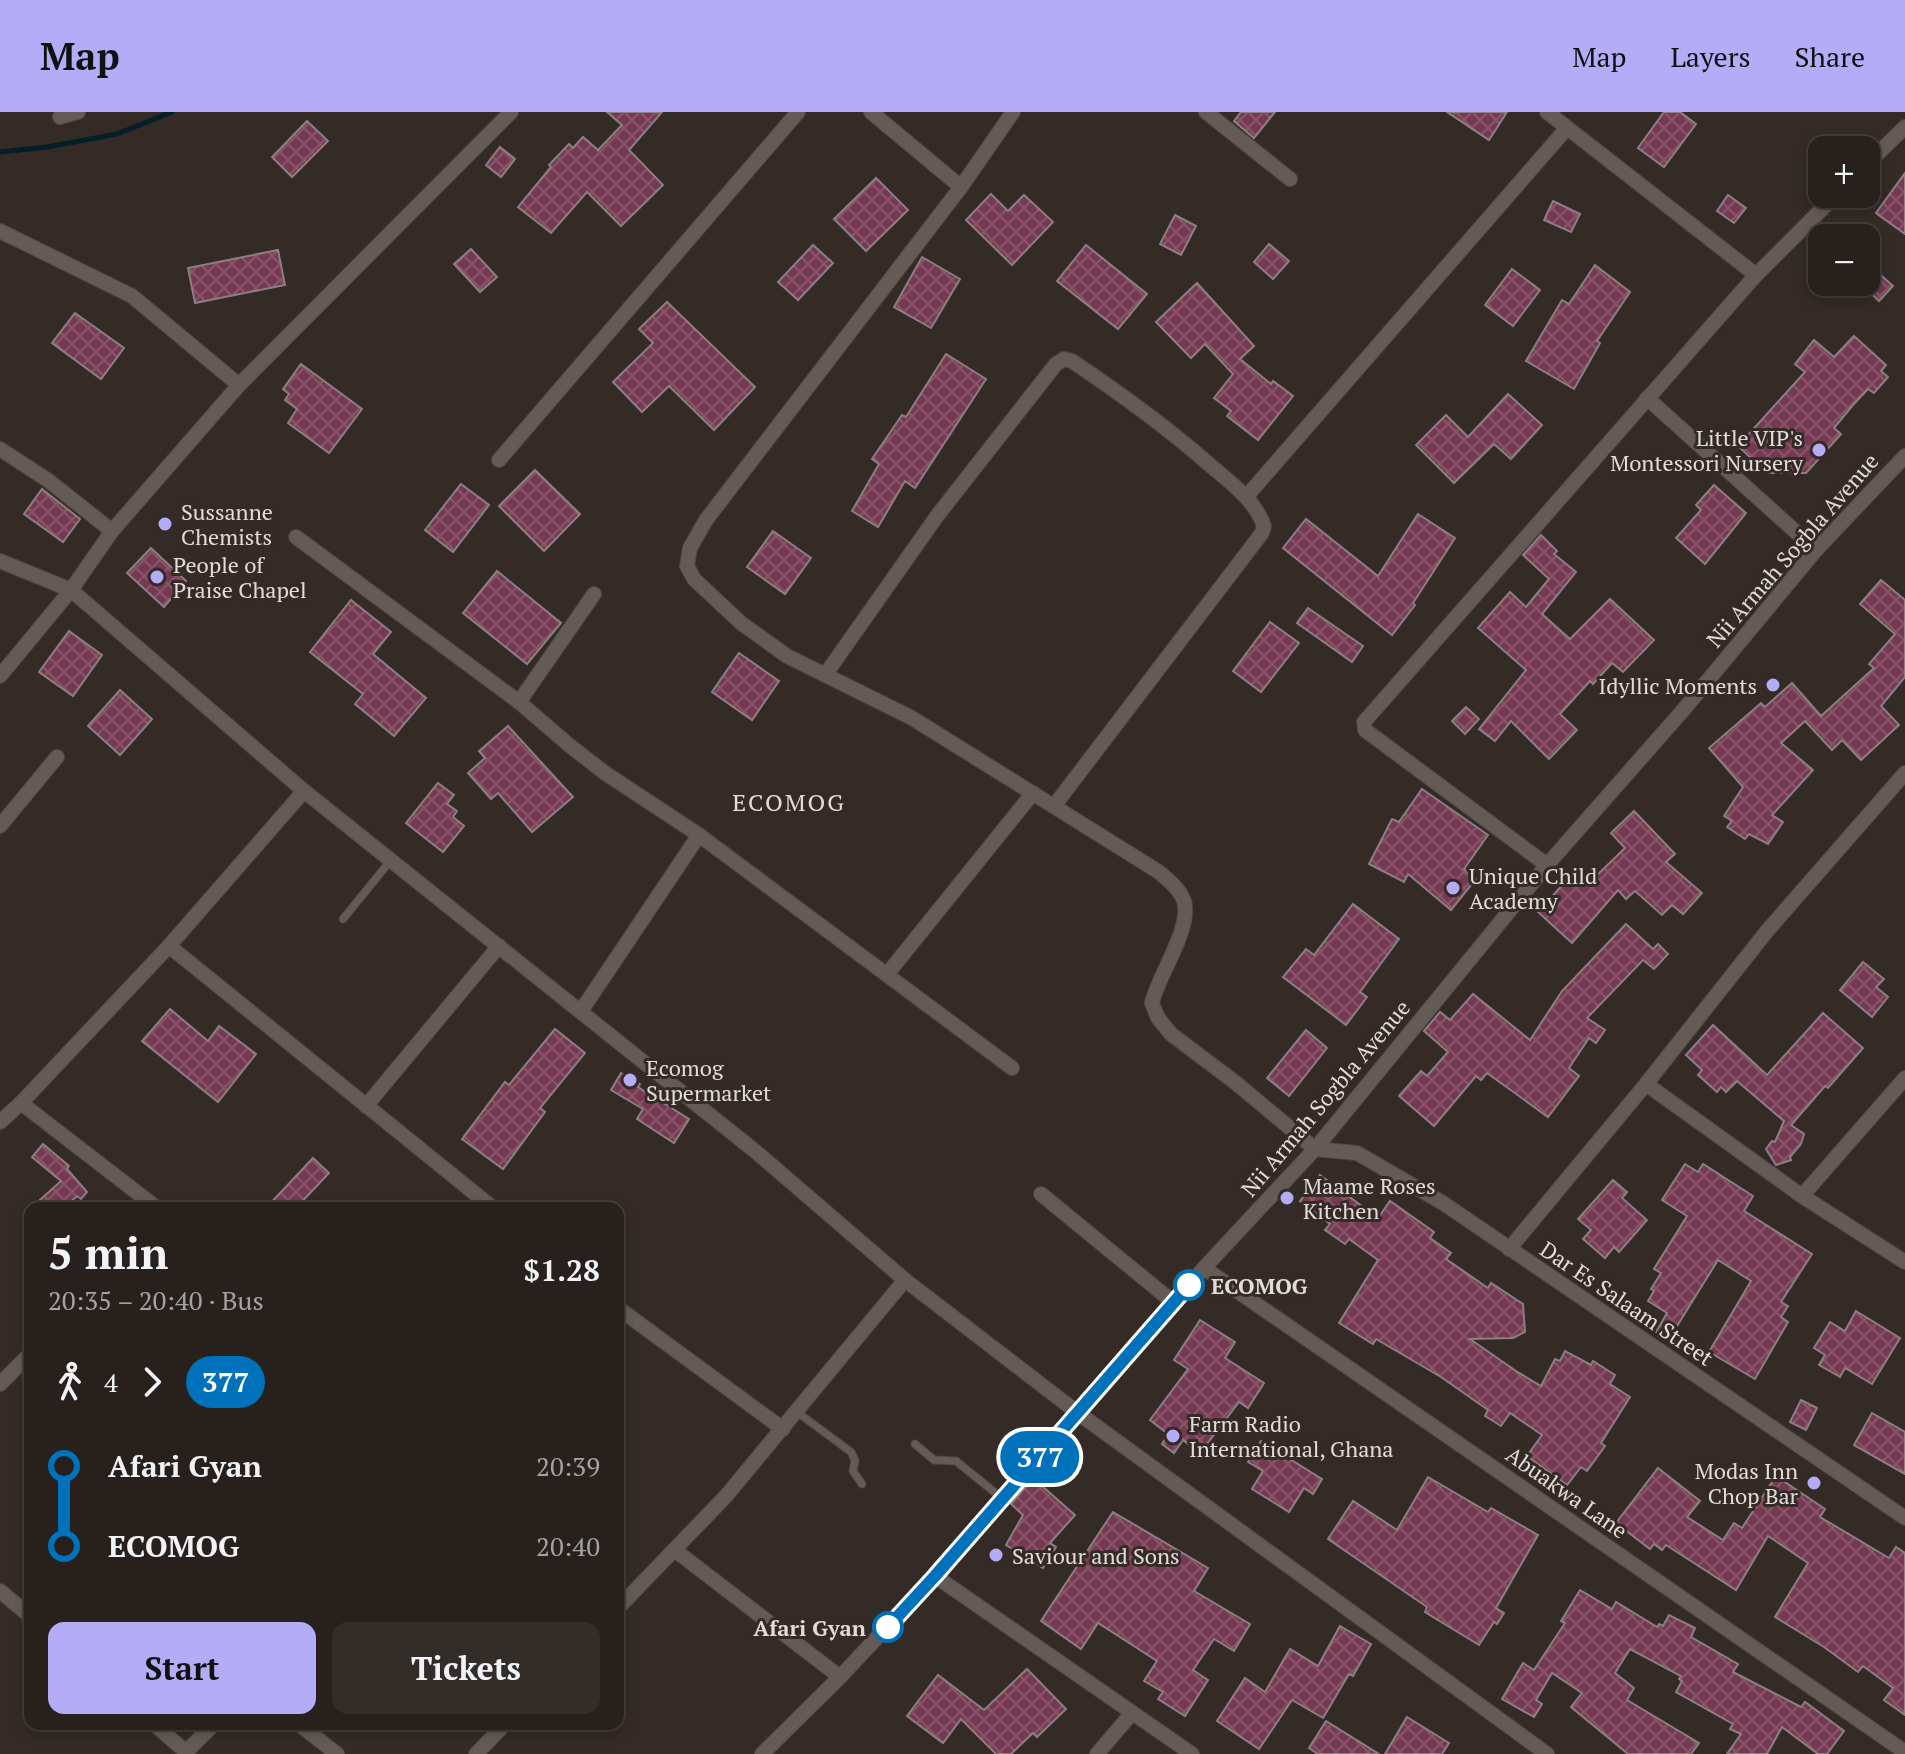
<!DOCTYPE html>
<html lang="en">
<head>
<meta charset="utf-8">
<style>
  body { margin:0; font-family:"PT Serif",serif; background:#332d29; color:#f1f3f6; height:100vh; display:flex; flex-direction:column; font-size:30px; white-space:nowrap }
  * { box-sizing:border-box; margin:0 }
  p { font-size:26px; color:#a4a3a3 }
  .icon { flex:none; width:44px; height:44px; fill:none; stroke:currentColor; stroke-width:2; stroke-linecap:round; stroke-linejoin:round }
  .map { position:relative; flex:1; overflow:hidden }
  .sheet { position:absolute; left:24px; top:1090px; width:600px; height:528px; display:flex; flex-direction:column; background:#27201c; border-radius:16px; box-shadow:0 4px 12px #0003,0 0 0 2px #433e3b }
  .sheet>* { flex:none }
  .badge { padding:0 16px; border-radius:26px; font-size:28px; line-height:52px }
  .controls { position:absolute; left:1808px; top:24px; display:grid; gap:16px }
  .controls a { display:grid; place-items:center; width:72px; height:72px; border-radius:16px; background:#27201c; box-shadow:0 4px 12px #0003,0 0 0 2px #433e3b; font-size:40px }
  .map>.badge { position:absolute; translate:-50% -50%; box-shadow:0 0 0 4px #fff }
  .legs { display:flex; align-items:center; gap:12px; height:88px; padding:0 24px; font-size:26px }
  .legs p { margin-inline-start:auto }
  .head { display:flex; align-items:center; justify-content:space-between; height:136px; padding:0 24px }
  h1 { font-size:44px; font-weight:600; line-height:60px }
  .button { display:flex; gap:16px; margin-top:auto; padding:16px 24px }
  .button a { flex:1; height:92px; border-radius:16px; background:#b5acf8; color:#111; font-size:32px; font-weight:600; line-height:92px; text-align:center }
  .button a+a { background:#332d29; color:#f1f3f6 }
  ul { padding:0 24px; list-style:none }
  li { display:flex; align-items:center; gap:28px; height:80px; font-size:30px }
  li i { display:grid; place-items:center; width:12px; height:100%; margin:0 10px; background:currentColor }
  li i::after { content:''; width:20px; height:20px; margin:-10px; border:6px solid; border-radius:50%; background:#27201c }
  li p { margin-inline-start:auto }
  li:first-child i { background:linear-gradient(#0000 50%,currentColor 0) }
  li:last-child i { background:linear-gradient(currentColor 50%,#0000 0) }
  header { display:flex; align-items:center; gap:48px; box-sizing:border-box; height:112px; padding:0 40px; background:#b5acf8; color:#111 }
  header strong { font-size:38px }
  nav { display:flex; gap:44px; margin-inline-start:auto; font-size:28px }
  .map>svg:first-child { display:block }
  .lines { fill:none; stroke-linecap:round; stroke-linejoin:round }
  .stream { stroke:#051f27; stroke-width:5 }
  .building { fill:url(#building-cross-hatch); stroke:#8b7f83; stroke-width:2 }
  .service-casing { stroke:#4f4744; stroke-width:9 }
  .minor-casing { stroke:#4f4744; stroke-width:16 }
  .service { stroke:#645a56; stroke-width:7 }
  .minor { stroke:#645a56; stroke-width:14 }
  .line-1-casing { stroke:#fff; stroke-width:18 }
  .line-1 { stroke:#0072bc; stroke-width:12 }
  .poi-dot { fill:#b5acf8; stroke:#342a26; stroke-width:3 }
  .stop-1-dot { fill:#fff; stroke:#0072bc; stroke-width:4 }
  .labels { text-anchor:middle; dominant-baseline:central; stroke-width:6; stroke-linejoin:round; paint-order:stroke }
  .poi-label { font-size:22px; fill:#e2dbd9; stroke:#342a26; text-anchor:start }
  .street-label { font-size:22px; fill:#e2dbd9; stroke:#342a26 }
  .stop-label { font-size:22px; font-weight:bold; fill:#e2dbd9; stroke:#342a26; text-anchor:start }
  .neighbourhood-label { font-size:24px; letter-spacing:2px; fill:#e2dbd9; stroke:#342a26 }
</style>
</head>
<body>
<header>
<strong>Map</strong>
<nav><a>Map</a><a>Layers</a><a>Share</a></nav>
</header>
<div class="map">
<svg width="1905" height="1642" viewBox="0 0 1905 1642">
  <defs>
    <pattern id="building-cross-hatch" width="8" height="8" patternUnits="userSpaceOnUse" patternTransform="scale(2)"><rect width="8" height="8" fill="#763952"/><path d="M0 0l8 8M0 8l8-8" fill="none" stroke="#89556a"/></pattern>
  </defs>
  <rect width="100%" height="100%" fill="#342a26"/>
  <g class="lines">
    <polyline class="stream" points="0,40 47,35 117,22 172,0"/>
  </g>
  <g class="building">
    <polygon points="607,0 662,0 629,38 663,73 621,114 587,80 551,121 518,95 551,55 549,53 569,32 573,36 583,25 598,38 622,13"/>
    <polygon points="1241,0 1275,0 1254,26 1234,9"/>
    <polygon points="1447,0 1507,0 1489,28"/>
    <polygon points="1664,0 1680,0 1696,12 1664,55 1638,36"/>
    <polygon points="307,9 328,29 292,65 272,45"/>
    <polygon points="500,35 515,47 501,65 486,53"/>
    <polygon points="1905,61 1905,122 1876,101"/>
    <polygon points="876,66 908,98 866,139 834,107"/>
    <polygon points="991,82 1008,99 1024,83 1053,110 1012,153 966,108"/>
    <polygon points="1728,83 1746,96 1734,111 1717,99"/>
    <polygon points="1553,89 1580,102 1571,120 1544,108"/>
    <polygon points="1175,103 1196,114 1181,143 1160,132"/>
    <polygon points="1269,132 1289,149 1273,167 1254,150"/>
    <polygon points="813,133 833,151 798,188 778,170"/>
    <polygon points="1086,133 1147,182 1118,217 1057,169"/>
    <polygon points="471,137 497,165 480,180 454,152"/>
    <polygon points="278,138 285,173 195,191 188,156"/>
    <polygon points="922,145 960,167 931,216 894,195"/>
    <polygon points="1595,153 1630,180 1597,229 1600,231 1574,277 1526,249 1562,188 1569,192"/>
    <polygon points="1512,157 1540,178 1513,214 1485,193"/>
    <polygon points="1874,157 1893,174 1879,189 1860,171 1866,170 1866,165"/>
    <polygon points="1197,171 1254,234 1240,247 1271,272 1273,269 1293,284 1258,328 1227,304 1231,299 1214,286 1233,262 1205,232 1191,246 1156,210"/>
    <polygon points="667,190 755,275 714,318 669,274 642,300 613,270 653,231 639,217"/>
    <polygon points="75,201 124,236 101,267 52,231"/>
    <polygon points="1854,224 1886,253 1881,259 1888,265 1874,281 1868,277 1853,293 1834,316 1841,322 1806,361 1767,361 1738,334 1805,260 1795,252 1814,228 1834,245"/>
    <polygon points="946,242 986,267 915,376 905,369 878,415 852,399 879,352 872,347 902,303 906,305"/>
    <polygon points="301,252 362,297 329,341 288,311 297,297 285,288 289,282 283,277"/>
    <polygon points="1508,282 1542,313 1511,347 1494,332 1454,371 1416,333 1446,303 1468,325"/>
    <polygon points="535,358 580,402 544,439 499,394"/>
    <polygon points="461,372 489,393 453,440 425,418"/>
    <polygon points="1714,373 1746,401 1705,452 1676,426 1701,398 1696,393"/>
    <polygon points="42,377 80,407 63,430 24,402"/>
    <polygon points="1418,402 1455,426 1413,491 1415,493 1392,523 1283,436 1306,407 1378,464"/>
    <polygon points="773,419 811,446 785,482 747,455"/>
    <polygon points="1541,423 1557,439 1554,442 1576,460 1542,502 1570,527 1610,487 1654,528 1623,560 1612,551 1593,572 1590,569 1560,602 1577,618 1549,647 1511,609 1495,629 1479,617 1526,558 1478,516 1510,480 1526,495 1549,467 1523,443"/>
    <polygon points="151,436 186,469 164,495 127,461"/>
    <polygon points="497,459 561,511 527,552 463,501"/>
    <polygon points="1881,468 1905,488 1905,565 1881,594 1899,613 1861,648 1842,628 1832,638 1805,609 1781,631 1813,658 1772,703 1783,710 1768,732 1749,722 1745,727 1727,715 1732,709 1724,704 1743,675 1709,636 1761,591 1765,595 1792,571 1821,604 1874,556 1869,552 1895,522 1860,492"/>
    <polygon points="351,488 391,520 373,542 426,586 394,624 355,592 363,582 310,540"/>
    <polygon points="1308,496 1363,534 1352,550 1297,511"/>
    <polygon points="1270,510 1299,531 1261,580 1233,559"/>
    <polygon points="69,519 102,543 73,584 39,560"/>
    <polygon points="739,541 779,569 752,608 712,580"/>
    <polygon points="120,578 152,607 120,643 88,614"/>
    <polygon points="1466,595 1479,607 1465,622 1452,609"/>
    <polygon points="508,614 573,685 532,720 498,681 491,687 468,661 485,646 479,639"/>
    <polygon points="438,671 454,683 447,692 457,699 453,705 464,714 443,740 406,711"/>
    <polygon points="1422,677 1488,723 1464,757 1476,767 1451,798 1408,762 1404,770 1369,752 1392,707 1399,710"/>
    <polygon points="1634,699 1675,742 1666,750 1702,781 1683,802 1672,793 1662,803 1635,779 1626,787 1618,778 1572,831 1538,800 1576,758 1590,770 1625,736 1611,721"/>
    <polygon points="1353,792 1399,827 1360,880 1367,885 1346,913 1283,865 1306,837 1314,843"/>
    <polygon points="1626,812 1653,837 1658,832 1668,842 1654,857 1643,848 1587,906 1605,918 1596,931 1589,926 1569,956 1579,964 1548,1005 1487,961 1481,968 1476,964 1434,1014 1399,984 1421,959 1427,964 1448,940 1424,919 1440,900 1450,908 1473,882 1530,928 1562,879"/>
    <polygon points="1863,850 1884,867 1876,875 1888,885 1872,905 1840,878"/>
    <polygon points="170,897 208,929 219,914 256,942 218,990 142,929"/>
    <polygon points="1823,901 1863,936 1828,976 1825,974 1791,1013 1804,1022 1801,1032 1790,1045 1791,1048 1776,1053 1766,1037 1772,1029 1775,1030 1784,1009 1737,969 1726,980 1721,975 1717,980 1698,963 1702,958 1686,943 1713,913 1767,963"/>
    <polygon points="555,917 585,941 540,996 545,1000 503,1057 462,1027 505,970 509,973"/>
    <polygon points="1306,918 1327,936 1289,984 1267,966"/>
    <polygon points="621,961 640,972 638,975 689,1007 674,1031 637,1007 643,997 611,978"/>
    <polygon points="43,1032 69,1054 67,1057 87,1080 81,1087 77,1084 64,1096 31,1096 61,1069 32,1045"/>
    <polygon points="313,1046 329,1061 296,1096 266,1096"/>
    <polygon points="1685,1052 1698,1060 1703,1052 1753,1084 1744,1099 1812,1142 1781,1190 1788,1194 1781,1205 1788,1210 1755,1267 1709,1240 1751,1169 1718,1148 1669,1227 1656,1220 1667,1201 1648,1189 1654,1179 1651,1177 1661,1161 1654,1157 1687,1104 1662,1088"/>
    <polygon points="1320,1063 1378,1106 1390,1089 1434,1120 1430,1126 1451,1141 1446,1147 1488,1176 1491,1171 1523,1192 1525,1220 1513,1226 1470,1227 1516,1259 1541,1274 1555,1247 1560,1249 1565,1239 1591,1253 1593,1249 1615,1263 1610,1272 1630,1285 1601,1331 1605,1334 1587,1359 1581,1355 1567,1373 1527,1344 1542,1323 1510,1301 1501,1314 1485,1304 1488,1298 1441,1265 1376,1227 1373,1232 1339,1211 1378,1148 1349,1127 1345,1132 1325,1118 1330,1112 1300,1089"/>
    <polygon points="1613,1068 1627,1080 1622,1086 1647,1108 1619,1140 1614,1135 1605,1146 1583,1127 1591,1118 1578,1107"/>
    <polygon points="1856,1199 1900,1226 1872,1272 1845,1256 1840,1265 1819,1253 1825,1243 1814,1236 1830,1210 1845,1219"/>
    <polygon points="1200,1208 1235,1230 1225,1246 1264,1271 1248,1296 1239,1290 1200,1341 1183,1328 1174,1341 1162,1332 1168,1322 1150,1308 1188,1257 1174,1248"/>
    <polygon points="1801,1288 1817,1296 1806,1318 1790,1310"/>
    <polygon points="1872,1301 1905,1320 1905,1362 1854,1333"/>
    <polygon points="1261,1329 1322,1367 1313,1382 1304,1376 1289,1400 1252,1377 1263,1359 1248,1350"/>
    <polygon points="1658,1356 1700,1389 1687,1405 1723,1428 1734,1411 1742,1416 1776,1364 1825,1397 1820,1405 1889,1446 1896,1435 1905,1441 1905,1603 1884,1588 1893,1576 1863,1554 1858,1560 1824,1535 1775,1505 1808,1451 1768,1424 1736,1478 1666,1433 1662,1438 1654,1432 1650,1437 1616,1411"/>
    <polygon points="1428,1365 1488,1400 1491,1396 1538,1423 1496,1496 1504,1501 1497,1512 1494,1510 1479,1533 1425,1500 1427,1495 1328,1427 1353,1389 1397,1418"/>
    <polygon points="1033,1366 1075,1403 1050,1431 1056,1435 1043,1456 1006,1433 1023,1403 1011,1392"/>
    <polygon points="1113,1400 1208,1456 1194,1479 1250,1512 1234,1539 1214,1527 1193,1558 1208,1568 1185,1604 1158,1587 1163,1580 1144,1569 1157,1549 1098,1511 1081,1537 1041,1509"/>
    <polygon points="1580,1478 1612,1497 1616,1490 1657,1515 1659,1512 1663,1514 1669,1503 1695,1516 1691,1525 1738,1552 1733,1560 1801,1595 1805,1590 1844,1619 1827,1642 1818,1642 1782,1615 1767,1642 1727,1642 1741,1622 1730,1617 1733,1612 1676,1580 1682,1569 1679,1567 1681,1564 1630,1537 1615,1561 1634,1576 1627,1588 1699,1631 1691,1642 1628,1642 1571,1595 1582,1581 1552,1561 1536,1588 1542,1592 1534,1605 1502,1587 1523,1551 1534,1558 1565,1511 1561,1509"/>
    <polygon points="1340,1514 1371,1532 1353,1564 1349,1562 1323,1606 1292,1588 1259,1637 1217,1609 1245,1566 1265,1580 1290,1537 1318,1554"/>
    <polygon points="1027,1557 1066,1597 1037,1625 1033,1621 1011,1642 996,1642 961,1607 943,1631 907,1604 938,1563 984,1598"/>
    <polygon points="1407,1605 1449,1631 1442,1642 1385,1642"/>
    <polygon points="1326,1609 1379,1642 1318,1642 1309,1636"/>
  </g>
  <g class="lines">
    <g class="service-casing">
      <g id="service">
        <polyline points="343,807 391,748"/>
        <polyline points="797,1300 851,1340 855,1348 853,1359 862,1372"/>
        <polyline points="915,1332 934,1348 956,1349 1003,1387"/>
      </g>
    </g>
    <g class="minor-casing">
      <g id="minor">
        <polyline points="871,0 961,75"/>
        <path d="M1013,0L961,75L706,408L690,436L687,454L694,467L741,511L787,544L912,606L1159,760C1168,768 1180,777 1184,789C1192,817 1158,863 1152,891L1158,906L1171,922L1236,971L1315,1037L1357,1041L1443,1091L1905,1406"/>
        <polyline points="1206,0 1290,67"/>
        <polyline points="1547,0 1756,163"/>
        <polyline points="60,5 78,0"/>
        <polyline points="1866,53 1905,15"/>
        <polyline points="0,119 132,184 239,273"/>
        <polyline points="1647,286 1816,438"/>
        <polyline points="0,337 49,369 112,419"/>
        <polyline points="499,348 798,0"/>
        <polyline points="1246,385 1567,16"/>
        <polyline points="296,425 519,590 569,633 605,661 699,723 1012,956"/>
        <polyline points="0,449 71,478 304,679 755,1039 905,1168 1078,1301 1547,1642"/>
        <path d="M825,563L937,404L1056,252L1064,247L1072,249C1121,282 1167,315 1211,354C1231,371 1255,388 1264,414L1262,421L1054,694"/>
        <polyline points="0,564 71,478 112,419 239,273 511,0"/>
        <polyline points="519,590 594,482"/>
        <polyline points="0,714 57,645"/>
        <polyline points="1547,753 1365,618 1364,610 1756,163 1837,82"/>
        <polyline points="169,834 493,1096"/>
        <polyline points="888,861 1033,681"/>
        <polyline points="581,899 699,723"/>
        <polyline points="1646,972 1802,1084 1905,1150"/>
        <polyline points="21,991 157,1096"/>
        <polyline points="366,994 499,834"/>
        <polyline points="0,1010 21,991 169,834 304,679"/>
        <polyline points="1041,1082 1174,1191"/>
        <polyline points="1802,1084 1905,966"/>
        <polyline points="1509,1137 1646,972 1767,819 1905,661"/>
        <polyline points="1204,1156 1905,1640"/>
        <polyline points="618,1196 783,1317"/>
        <polyline points="0,1272 30,1242"/>
        <polyline points="676,1439 840,1565"/>
        <polyline points="935,1464 1192,1642"/>
        <polyline points="0,1479 30,1504"/>
        <polyline points="618,1496 726,1384 905,1168"/>
        <polyline points="154,1612 186,1640"/>
        <polyline points="299,1612 337,1642"/>
        <polyline points="184,1642 214,1612"/>
        <polyline points="476,1642 505,1612"/>
        <polyline points="762,1642 840,1565 935,1464 1204,1156 1315,1037 1547,753 1685,596 1816,438 1905,344"/>
        <polyline points="1097,1642 1132,1601"/>
      </g>
    </g>
    <use href="#service" class="service"/>
    <use href="#minor" class="minor"/>
  </g>
  <g class="lines">
    <g class="line-1-casing">
      <polyline id="line-1" points="888,1515 935,1464 1189,1173"/>
    </g>
    <use href="#line-1" class="line-1"/>
  </g>
  <g class="poi-dot">
    <circle cx="1819" cy="338" r="8"/>
    <circle cx="165" cy="412" r="8"/>
    <circle cx="157" cy="465" r="8"/>
    <circle cx="1773" cy="573" r="8"/>
    <circle cx="1453" cy="776" r="8"/>
    <circle cx="630" cy="968" r="8"/>
    <circle cx="1287" cy="1086" r="8"/>
    <circle cx="1173" cy="1324" r="8"/>
    <circle cx="1814" cy="1371" r="8"/>
    <circle cx="996" cy="1443" r="8"/>
  </g>
  <g class="stop-1-dot">
    <circle cx="1189" cy="1173" r="14"/>
    <circle cx="888" cy="1515" r="14"/>
  </g>
  <g class="labels">
    <g class="poi-label">
      <text x="1803" y="325" text-anchor="end">Little VIP's<tspan x="1803" dy="25">Montessori Nursery</tspan></text>
      <text x="181" y="399">Sussanne<tspan x="181" dy="25">Chemists</tspan></text>
      <text x="173" y="452">People of<tspan x="173" dy="25">Praise Chapel</tspan></text>
      <text x="1757" y="573" text-anchor="end">Idyllic Moments</text>
      <text x="1469" y="763">Unique Child<tspan x="1469" dy="25">Academy</tspan></text>
      <text x="646" y="955">Ecomog<tspan x="646" dy="25">Supermarket</tspan></text>
      <text x="1303" y="1073">Maame Roses<tspan x="1303" dy="25">Kitchen</tspan></text>
      <text x="1189" y="1311">Farm Radio<tspan x="1189" dy="25">International, Ghana</tspan></text>
      <text x="1798" y="1358" text-anchor="end">Modas Inn<tspan x="1798" dy="25">Chop Bar</tspan></text>
      <text x="1012" y="1443">Saviour and Sons</text>
    </g>
    <g class="street-label">
      <text transform="translate(1792 438) rotate(-49)">Nii Armah Sogbla Avenue</text>
      <text transform="translate(1325 986) rotate(-50)">Nii Armah Sogbla Avenue</text>
      <text transform="translate(1627 1191) rotate(34)">Dar Es Salaam Street</text>
      <text transform="translate(1567 1380) rotate(35)">Abuakwa Lane</text>
    </g>
    <g class="stop-label">
      <text x="1211" y="1173">ECOMOG</text>
      <text x="866" y="1515" text-anchor="end">Afari Gyan</text>
    </g>
    <g class="neighbourhood-label">
      <text x="789" y="690">ECOMOG</text>
    </g>
  </g>
</svg>
<div class="controls">
<a>+</a>
<a>−</a>
</div>
<b class="badge" style="left:1040px;top:1345px;background:#0072bc;color:#fff">377</b>
<section class="sheet">
<div class="head"><div><h1>5 min</h1><p>20:35 – 20:40 · Bus</p></div><b>$1.28</b></div>
<div class="legs"><svg class="icon" aria-label="walk" viewBox="0 0 24 24"><circle cx="13" cy="4" r="2"/><path d="M13 8l-2 6 4 7M11 14l-3 7M7 12l3-4h3l4 4"/></svg>4<svg class="icon" aria-label="forward" viewBox="0 0 24 24"><path d="M9 5l7 7-7 7"/></svg><b class="badge" style="background:#0072bc;color:#fff">377</b></div>
<ul>
<li><i style="color:#0072bc"></i><b>Afari Gyan</b><p>20:39</p></li>
<li><i style="color:#0072bc"></i><b>ECOMOG</b><p>20:40</p></li>
</ul>
<div class="button"><a>Start</a><a>Tickets</a></div>
</section>
</div>
</body>
</html>
